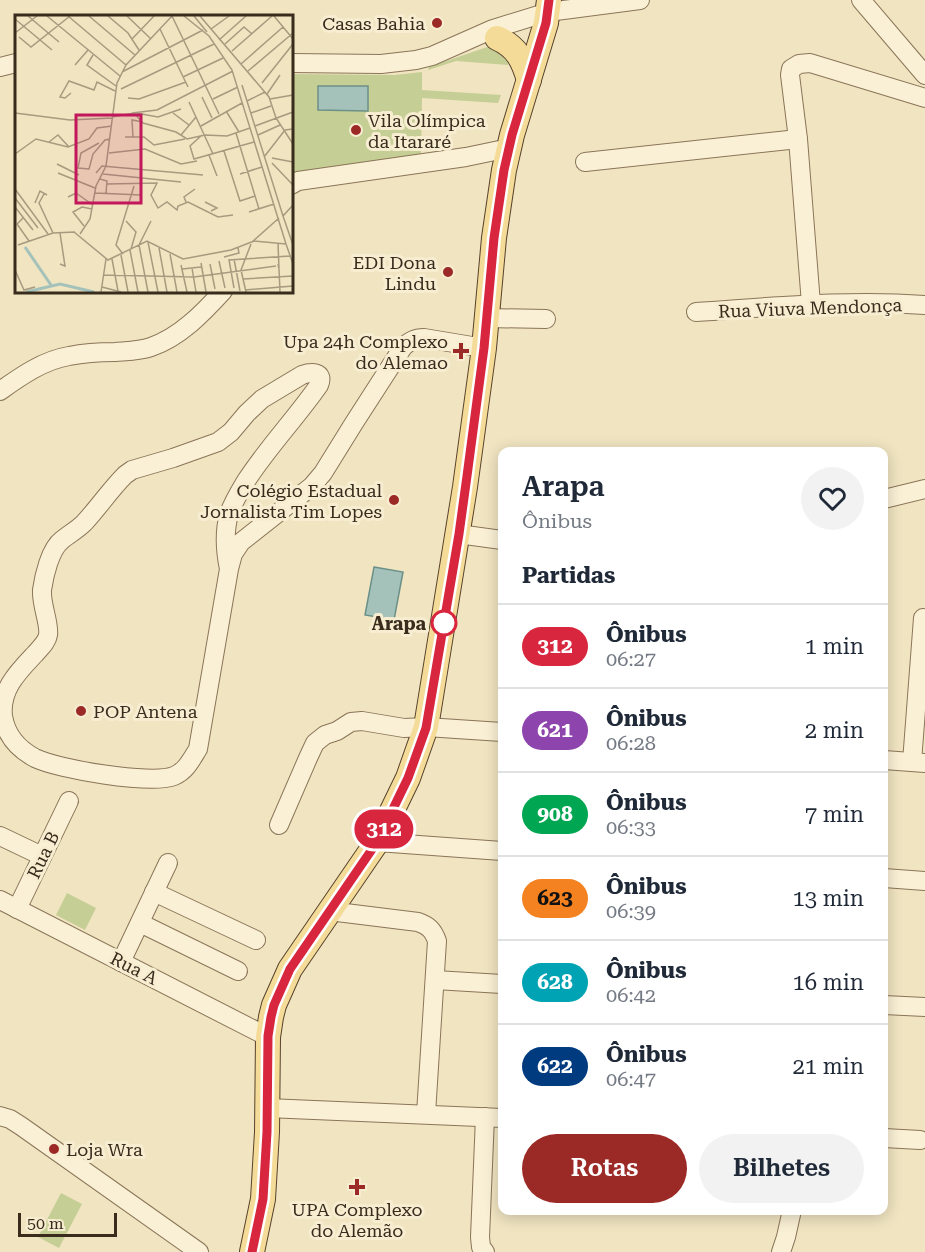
<!DOCTYPE html>
<html lang="pt">
<head>
<meta charset="utf-8">
<style>
  body { margin:0; font-family:"Roboto Serif",serif; background:#f2f2f3; color:#1f2937; height:100vh; display:flex; flex-direction:column; font-size:22px; white-space:nowrap }
  * { box-sizing:border-box; margin:0 }
  p { font-size:20px; color:#747a83 }
  .icon { flex:none; width:33px; height:33px; fill:none; stroke:currentColor; stroke-width:2; stroke-linecap:round; stroke-linejoin:round }
  .map { position:relative; flex:1; overflow:hidden }
  .details { position:absolute; left:498px; top:447px; width:390px; height:768px; display:flex; flex-direction:column; background:#fff; border-radius:12px; box-shadow:0 3px 15px #0003 }
  .details>* { flex:none }
  .badge { padding:0 12px; border-radius:20px; font-size:21px; line-height:39px }
  .scale { position:absolute; left:18px; bottom:15px; width:99px; box-sizing:border-box; padding-left:6px; border:3px solid #392c1d; border-top:0; font-size:16px; line-height:21px; white-space:nowrap; color:#392c1d; -webkit-text-stroke:4px #f7edd1; paint-order:stroke }
  .map>.badge { position:absolute; translate:-50% -50%; box-shadow:0 0 0 3px #fff }
  h2 { padding:0 24px; font-size:22px; line-height:54px }
  .round { display:grid; place-items:center; flex:none; width:63px; height:63px; border-radius:32px; background:#f2f2f3 }
  .overview { display:flex; align-items:center; justify-content:space-between; height:102px; padding:0 24px }
  h1 { font-size:28px; font-weight:600; line-height:45px }
  .cta { display:flex; gap:12px; margin-top:auto; padding:12px 24px }
  .cta a { flex:1; height:69px; border-radius:36px; background:#9b2926; color:#fff; font-size:24px; font-weight:600; line-height:69px; text-align:center }
  .cta a+a { background:#f2f2f3; color:#1f2937 }
  ul { padding:0; list-style:none }
  li { display:flex; align-items:center; gap:18px; height:84px; padding:0 24px; border-top:2px solid #e0e1e3 }
  li div { flex:1 }
  li b { display:block; font-size:22px }
  li em { font-style:normal }
  li .badge { min-width:66px; font-weight:700; text-align:center }
  .map>svg:first-child { display:block }
  .green { fill:#c5ce95 }
  .water { fill:#a4c2ba; stroke:#6b9088; stroke-width:1.5 }
  .lines { fill:none; stroke-linecap:round; stroke-linejoin:round }
  .minor-casing { stroke:#8a7558; stroke-width:20 }
  .major-casing { stroke:#57422d; stroke-width:26 }
  .minor { stroke:#faf0d5; stroke-width:18 }
  .major { stroke:#f4db98; stroke-width:24 }
  .line-casing { stroke:#fff; stroke-width:14 }
  .line { stroke:#d7263d; stroke-width:9 }
  .poi-dot { fill:#9b2926; stroke:#f7edd1; stroke-width:2 }
  .stop-dot { fill:#fff; stroke:#d7263d; stroke-width:3 }
  .labels { text-anchor:middle; dominant-baseline:central; stroke-width:6; stroke-linejoin:round; paint-order:stroke }
  .poi-label { font-size:18px; fill:#392c1d; stroke:#f7edd1; text-anchor:end }
  .street-label { font-size:18px; fill:#392c1d; stroke:#f7edd1 }
  .stop-label { font-size:18px; font-weight:bold; fill:#392c1d; stroke:#f7edd1; text-anchor:end }
  .inset-river { fill:none; stroke:#a4c2ba; stroke-width:3 }
  .inset-road { fill:none; stroke:#a79a7f; stroke-width:1.5 }
  .view { fill:#c2185b; fill-opacity:0.15; stroke:#c2185b; stroke-width:3 }
  .inset-edge { fill:none; stroke:#392c1d; stroke-width:3 }
</style>
</head>
<body>
<div class="map">
<svg width="925" height="1252" viewBox="0 0 925 1252">
  <rect width="100%" height="100%" fill="#f0e4c1"/>
  <g class="green">
    <polygon points="490,46 509,56 508,65 456,61 422,72 422,90 501,95 498,103 422,98 421,158 291,179 291,74 395,75 422,72 428,70 429,67"/>
    <polygon points="67,893 96,908 85,930 56,915"/>
    <polygon points="61,1193 82,1204 59,1248 38,1237"/>
  </g>
  <g class="water">
    <polygon points="318,86 368,86 368,111 318,110"/>
    <polygon points="374,567 403,572 394,620 365,615"/>
  </g>
  <g class="lines">
    <g class="minor-casing">
      <g id="minor">
        <polyline points="861,0 925,75"/>
        <polyline points="291,63 381,64 416,60 432,56 493,29 548,12 640,0"/>
        <polyline points="0,67 16,63"/>
        <polyline points="585,162 798,139"/>
        <polyline points="291,185 298,181 466,157 509,148"/>
        <polyline points="811,304 798,139 790,75 791,69 799,64 810,63 925,98"/>
        <path d="M696,312C772,307 849,299 925,305"/>
        <polyline points="487,318 546,319"/>
        <path d="M0,391C21,376 44,360 69,356C84,353 100,352 115,352C127,351 140,351 151,347C180,337 203,313 223,291"/>
        <polyline points="884,499 925,489"/>
        <polyline points="458,534 502,540"/>
        <path d="M229,569C225,550 224,532 229,514C233,502 240,491 246,481C268,447 296,418 319,385C325,371 311,372 302,375L262,399L247,413L231,432L218,442L173,458L132,470L125,475C110,490 98,508 84,523C77,530 69,534 62,540C50,549 44,576 42,590C41,605 50,624 48,635C47,642 40,648 35,654C19,671 0,689 3,716C6,735 18,749 35,758C57,769 151,785 174,776C186,771 191,760 198,749L229,569L233,554L241,542L312,486L323,473L354,423L403,347C410,341 415,338 424,338L484,348"/>
        <polyline points="884,760 925,763"/>
        <polyline points="912,762 923,618"/>
        <polyline points="279,825 308,758 315,743 325,735 337,731 351,722 362,721 404,728 426,727 502,732"/>
        <polyline points="0,836 42,856"/>
        <polyline points="377,842 502,851"/>
        <polyline points="884,878 925,881"/>
        <polyline points="154,892 256,940"/>
        <polyline points="0,900 268,1037"/>
        <polyline points="17,909 69,801"/>
        <path d="M329,911L418,922C429,926 433,930 437,941L426,1114"/>
        <polyline points="140,923 238,971"/>
        <polyline points="121,962 168,863"/>
        <polyline points="435,980 502,984"/>
        <polyline points="884,1005 925,1007"/>
        <polyline points="267,1108 502,1118"/>
        <polyline points="0,1116 10,1119 21,1126 199,1252"/>
        <polyline points="485,1117 480,1237 481,1247 485,1252"/>
        <polyline points="884,1138 920,1140"/>
        <polyline points="781,1252 786,1237 792,1210"/>
      </g>
    </g>
    <g class="major-casing">
      <g id="major">
        <path d="M497,38C517,47 523,60 529,80"/>
        <polyline points="252,1252 263,1199 267,1132 268,1037 271,1017 274,1005 290,969 377,842 408,778 426,727 465,487 484,348 494,238 504,170 512,135 546,23 549,0"/>
      </g>
    </g>
    <use href="#minor" class="minor"/>
    <use href="#major" class="major"/>
  </g>
  <g class="lines">
    <g class="line-casing">
      <polyline id="line" points="252,1252 263,1199 267,1132 268,1036 271,1017 274,1005 290,969 377,842 408,778 426,728 459,534 467,476 484,348 494,238 504,170 512,135 546,23 549,0"/>
    </g>
    <use href="#line" class="line"/>
  </g>
  <g class="poi-dot">
    <circle cx="437" cy="23" r="6"/>
    <circle cx="356" cy="130" r="6"/>
    <circle cx="448" cy="272" r="6"/>
    <path d="M458 342h6v6h6v6h-6v6h-6v-6h-6v-6h6z"/>
    <circle cx="394" cy="500" r="6"/>
    <circle cx="81" cy="711" r="6"/>
    <circle cx="54" cy="1149" r="6"/>
    <path d="M354 1178h6v6h6v6h-6v6h-6v-6h-6v-6h6z"/>
  </g>
  <circle class="stop-dot" cx="444" cy="623" r="12"/>
  <g class="labels">
    <g class="poi-label">
      <text x="425" y="23">Casas Bahia</text>
      <text x="368" y="120" text-anchor="start">Vila Olímpica<tspan x="368" dy="21">da Itararé</tspan></text>
      <text x="436" y="262">EDI Dona<tspan x="436" dy="21">Lindu</tspan></text>
      <text x="448" y="341">Upa 24h Complexo<tspan x="448" dy="21">do Alemao</tspan></text>
      <text x="382" y="490">Colégio Estadual<tspan x="382" dy="21">Jornalista Tim Lopes</tspan></text>
      <text x="93" y="711" text-anchor="start">POP Antena</text>
      <text x="66" y="1149" text-anchor="start">Loja Wra</text>
      <text x="357" y="1209" text-anchor="middle">UPA Complexo<tspan x="357" dy="21">do Alemão</tspan></text>
    </g>
    <g class="street-label">
      <text transform="translate(810 308) rotate(-2)">Rua Viuva Mendonça</text>
      <text transform="translate(43 855) rotate(-64)">Rua B</text>
      <text transform="translate(134 968) rotate(27)">Rua A</text>
    </g>
    <g class="stop-label">
      <text x="426" y="623">Arapa</text>
    </g>
  </g>
  <g transform="translate(15 15)">
    <rect width="278" height="278" fill="#f0e4c1"/>
    <path class="inset-river" d="M10,232L36,270M11,277L45,269L79,277"/>
    <path class="inset-road" d="M13,1L44,27M32,1L105,61M53,1L111,50M74,1L120,40M93,1L113,18L124,35M112,1L136,24M157,1L204,99M169,1L194,21L217,55L271,229M179,1L192,17M185,1L254,82L261,103L278,129M259,1L278,24M0,4L37,35M145,14L173,72M196,14L214,1M0,18L22,1M4,22L16,32L55,1M117,24L139,1M204,25L231,1M210,29L229,12L237,19M217,36L257,1M78,40L72,50L101,71M226,49L268,12M60,50L73,35M233,56L278,18M107,57L188,15M168,62L208,43M247,68L278,29M227,70L268,201M106,74L199,29M56,78L50,83L45,82L54,66L79,75L82,67L100,76M252,79L265,60M187,82L197,103M113,83L124,84L171,67M198,84L223,72M255,84L278,80M232,86L250,77M174,87L198,139M211,96L224,117M0,98L55,105L97,103M117,98L142,95L218,56M121,98L143,102L166,94M158,98L174,110M236,98L256,91M97,102L119,98L128,108L161,117L172,124L190,120L212,121L235,113M186,111L227,88M240,111L278,97M221,118L244,194M166,120L181,102M187,120L175,131L179,144L239,127M243,120L265,110M110,122H129L139,130L170,124M118,122L117,105L128,107M34,127L43,120L54,132M84,128L66,138L63,153L74,154L78,139L90,125L95,124M209,136L225,186L240,181M94,138L130,134L166,149L182,146M0,139L21,124L53,132L74,124L82,113L97,111M194,140L202,161M249,142L270,115L278,114M257,143L278,147M257,148L278,170M42,149L64,160M43,158L80,173M81,158L87,151L188,160M88,159L166,167M225,159L247,152M85,164L92,166L91,178M92,169L142,168L136,180L143,193L152,187L162,195L163,191L173,187L203,202L218,200M0,174L33,219M80,178L126,180M29,179L24,188L38,218M53,182L61,178L78,190M0,183L23,213M171,187L169,182L180,174M190,187L202,193L196,196M20,188L25,176L32,180M278,190L268,201L278,230M0,192L18,215M234,197L259,189M8,203L2,209L14,226M111,206L121,217L116,234M69,211L58,197L67,192L77,194M59,217L93,245L132,226L168,244L216,235L239,226L271,229M65,219L75,204L81,171L91,151L102,68L111,50L157,1M133,227L143,277M237,227L264,203M263,228L264,254L263,249M271,229L278,249M3,230L38,218L60,217M144,233L152,277M115,235L123,277M108,239L101,230L119,171M155,239L162,277M106,240L113,277M209,242L224,238L223,233M97,244L103,276M219,244L225,276M204,246L210,273M186,248L191,277M45,249L50,251L45,218M195,249L200,274M166,250L172,277M177,253L181,277M167,254L186,252M264,254L265,277M0,255L9,275L20,272M89,260L179,262L261,251M228,264L278,261M87,272L106,277M219,273L214,245L275,241M230,275L278,271M86,277L91,244M133,277L124,230L136,206M231,277L226,255L236,229"/>
    <path class="view" d="M61,100H126V188H61Z"/>
    <rect width="278" height="278" class="inset-edge"/>
  </g>
</svg>
<div class="scale">50 m</div>
<b class="badge" style="left:384px;top:829px;background:#d7263d;color:#fff">312</b>
<section class="details">
<div class="overview"><div><h1>Arapa</h1><p>Ônibus</p></div><a class="round"><svg class="icon" aria-label="heart" viewBox="0 0 24 24"><path d="M12 20l-8-8c-3-5 5-10 8-4 3-6 11-1 8 4z"/></svg></a></div>
<h2>Partidas</h2>
<ul>
<li><span class="badge" style="background:#d7263d;color:#fff">312</span><div><b>Ônibus</b><p>06:27</p></div><em>1 min</em></li>
<li><span class="badge" style="background:#8e44ad;color:#fff">621</span><div><b>Ônibus</b><p>06:28</p></div><em>2 min</em></li>
<li><span class="badge" style="background:#00a651;color:#fff">908</span><div><b>Ônibus</b><p>06:33</p></div><em>7 min</em></li>
<li><span class="badge" style="background:#f58220;color:#111">623</span><div><b>Ônibus</b><p>06:39</p></div><em>13 min</em></li>
<li><span class="badge" style="background:#00a3b4;color:#fff">628</span><div><b>Ônibus</b><p>06:42</p></div><em>16 min</em></li>
<li><span class="badge" style="background:#003b80;color:#fff">622</span><div><b>Ônibus</b><p>06:47</p></div><em>21 min</em></li>
</ul>
<div class="cta"><a>Rotas</a><a>Bilhetes</a></div>
</section>
</div>
</body>
</html>
